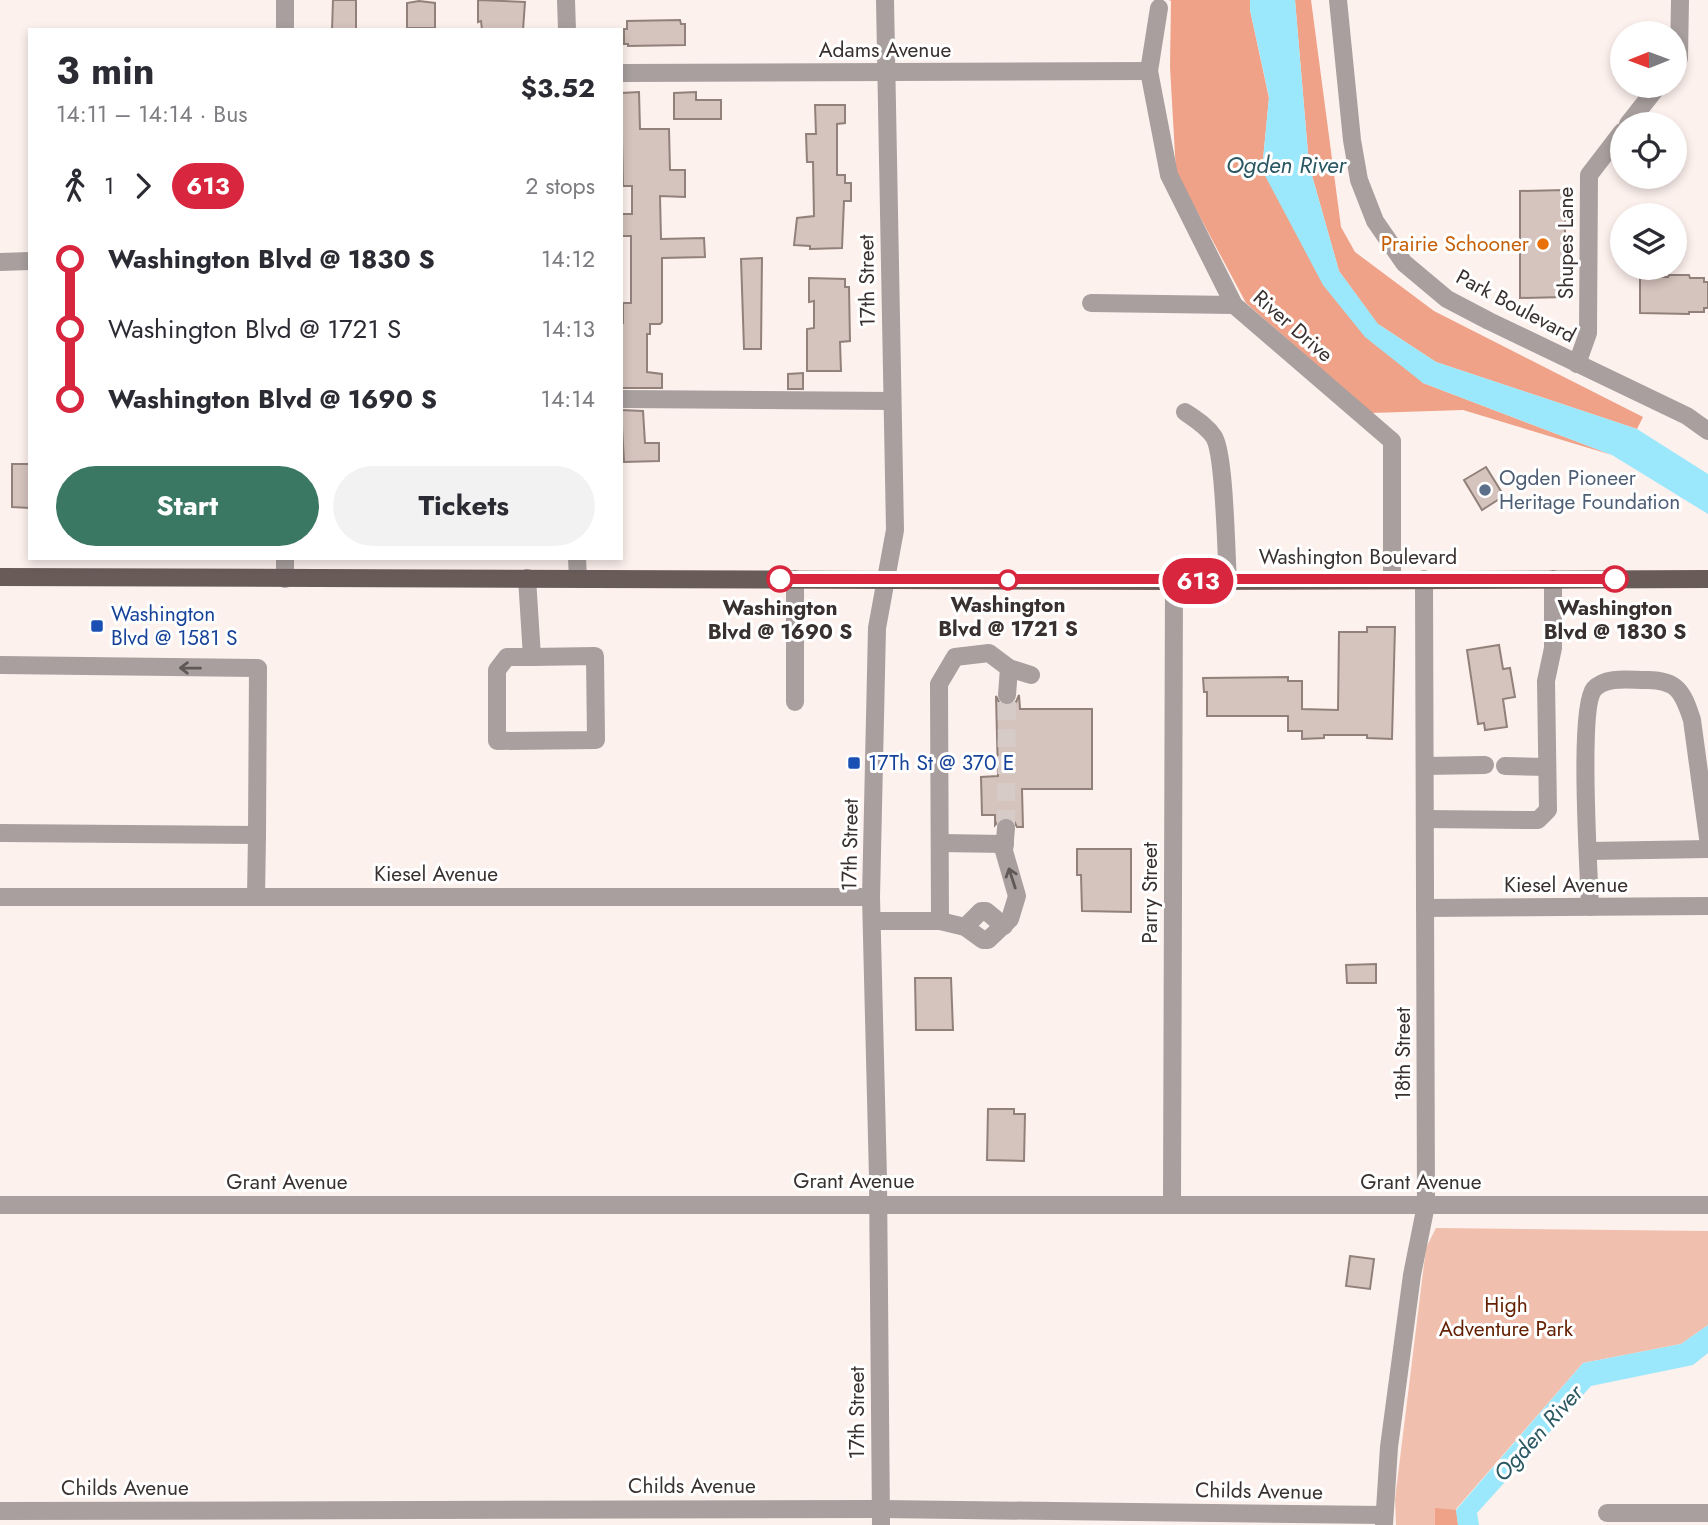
<!DOCTYPE html>
<html lang="en">
<head>
<meta charset="utf-8">
<style>
  body { margin:0; font-family:Jost,sans-serif; background:#f2f2f3; color:#2b2b33; height:100vh; display:flex; flex-direction:column; font-size:26px; white-space:nowrap }
  * { box-sizing:border-box; margin:0 }
  p { font-size:23px; color:#7c7c81 }
  .icon { flex:none; width:38px; height:38px; fill:none; stroke:currentColor; stroke-width:2; stroke-linecap:round; stroke-linejoin:round }
  .map { position:relative; flex:1; overflow:hidden }
  .side { position:absolute; left:28px; top:28px; width:595px; height:532px; display:flex; flex-direction:column; background:#fff; border-radius:0px; box-shadow:0 4px 10px #0003 }
  .side>* { flex:none }
  .badge { padding:0 14px; border-radius:23px; font-size:24px; line-height:46px }
  .needle { width:46px; rotate:269deg }
  .tools { position:absolute; left:1610px; top:21px; display:grid; gap:14px }
  .tools a { display:grid; place-items:center; width:77px; height:77px; border-radius:50%; background:#fff; box-shadow:0 4px 10px #0003; font-size:35px }
  .map>.badge { position:absolute; translate:-50% -50%; box-shadow:0 0 0 4px #fff }
  .legs { display:flex; align-items:center; gap:10px; height:77px; padding:0 28px; font-size:23px }
  .legs p { margin-inline-start:auto }
  .headline { display:flex; align-items:center; justify-content:space-between; height:119px; padding:0 28px }
  h1 { font-size:38px; font-weight:700; line-height:52px }
  .primary-button { display:flex; gap:14px; margin-top:auto; padding:14px 28px }
  .primary-button a { flex:1; height:80px; border-radius:42px; background:#3b7863; color:#fff; font-size:28px; font-weight:700; line-height:80px; text-align:center }
  .primary-button a+a { background:#f2f2f3; color:#2b2b33 }
  ul { padding:0 28px; list-style:none }
  li { display:flex; align-items:center; gap:24px; height:70px; font-size:26px }
  li i { display:grid; place-items:center; width:10px; height:100%; margin:0 9px; background:currentColor }
  li i::after { content:''; width:18px; height:18px; margin:-9px; border:5px solid; border-radius:50%; background:#fff }
  li p { margin-inline-start:auto }
  li:first-child i { background:linear-gradient(#0000 50%,currentColor 0) }
  li:last-child i { background:linear-gradient(currentColor 50%,#0000 0) }
  .map>svg:first-child { display:block }
  .green { fill:#f0bfae }
  .forest { fill:#efa287 }
  .water { fill:#9be7fb }
  .building { fill:#d5c3bd; stroke:#92817b; stroke-width:2 }
  .lines { fill:none; stroke-linecap:round; stroke-linejoin:round }
  .minor-tunnel { stroke:#d6cbc7; stroke-width:18; stroke-dasharray:18 9; stroke-linecap:butt }
  .minor { stroke:#a89f9e; stroke-width:18 }
  .major { stroke:#695b58; stroke-width:18 }
  .oneway { stroke:#5f5856 }
  .line-1-casing { stroke:#fff; stroke-width:16 }
  .line-1 { stroke:#d7263d; stroke-width:10 }
  .food-dot { fill:#e8710a; stroke:#fff; stroke-width:2.5 }
  .service-dot { fill:#5c6f8a; stroke:#fff; stroke-width:2.5 }
  .stop-1-dot { fill:#fff; stroke:#d7263d; stroke-width:3.5 }
  .transit-dot { fill:#1a4fb4; stroke:#fff; stroke-width:2.5 }
  .labels { text-anchor:middle; dominant-baseline:central; stroke-width:6; stroke-linejoin:round; paint-order:stroke }
  .street-label { font-size:21px; fill:#38312f; stroke:#fff }
  .food-label { font-size:21px; fill:#c56008; stroke:#fff; text-anchor:end }
  .service-label { font-size:21px; fill:#4e5e75; stroke:#fff; text-anchor:start }
  .stop-label { font-size:21px; font-weight:bold; fill:#38312f; stroke:#fff }
  .transit-label { font-size:21px; fill:#164399; stroke:#fff; text-anchor:start }
  .park-label { font-size:21px; fill:#642104; stroke:#fff }
  .water-label { font-size:23px; font-style:italic; fill:#2b5862; stroke:#fff }
</style>
</head>
<body>
<div class="map">
<svg width="1708" height="1525" viewBox="0 0 1708 1525">
  <rect width="100%" height="100%" fill="#fdf1ed"/>
  <polygon class="green" points="1436,1228 1708,1231 1708,1325 1681,1344 1583,1363 1456,1509 1458,1525 1396,1525 1395,1499 1426,1248"/>
  <g class="forest">
    <polygon points="1169,0 1250,0 1250,10 1269,98 1262,170 1423,383 1612,455 1463,410 1371,413 1246,303 1176,172 1170,67 1171,1"/>
    <polygon points="1295,0 1311,0 1341,227 1355,252 1434,311 1643,417 1637,429 1436,362 1378,324 1339,271 1309,165"/>
    <polygon points="1435,1508 1456,1510 1458,1525 1435,1525"/>
  </g>
  <g class="water">
    <polygon points="1250,0 1295,0 1309,165 1339,271 1378,324 1436,362 1637,429 1708,474 1708,514 1612,455 1423,383 1365,337 1323,285 1262,170 1269,97 1250,10"/>
    <polygon points="1708,1325 1708,1353 1693,1365 1591,1386 1477,1513 1479,1525 1458,1525 1456,1510 1583,1363 1681,1344"/>
  </g>
  <g class="building">
    <polygon points="333,0 356,0 356,30 332,30"/>
    <polygon points="478,0 525,2 523,30 482,30 481,21 478,22"/>
    <polygon points="419,1 435,3 435,28 407,28 407,3"/>
    <polygon points="680,20 681,24 685,24 685,45 628,46 628,44 624,44 624,29 627,29 627,21"/>
    <polygon points="639,92 640,129 669,129 670,170 685,170 685,197 660,196 661,239 704,238 705,257 662,258 662,322 660,324 650,324 650,334 647,334 647,372 662,374 662,388 621,388 621,323 623,323 623,303 631,303 631,236 621,236 621,214 632,214 632,186 623,186 621,93"/>
    <polygon points="696,92 696,100 721,100 721,119 674,119 674,93"/>
    <polygon points="815,105 845,105 845,123 837,124 837,175 845,175 845,183 851,183 851,201 844,201 842,248 810,249 810,246 794,245 797,218 814,216 813,162 807,162 806,134 816,134"/>
    <polygon points="1565,190 1565,297 1520,298 1520,191"/>
    <polygon points="762,258 761,349 744,349 741,259"/>
    <polygon points="1669,275 1689,275 1690,278 1704,278 1704,282 1708,282 1708,308 1704,308 1704,312 1689,312 1689,314 1640,313 1640,277 1668,277"/>
    <polygon points="809,278 845,279 845,287 849,287 850,341 840,342 841,371 807,371 807,329 814,328 814,301 809,302"/>
    <polygon points="803,373 803,389 788,389 788,374"/>
    <polygon points="621,410 643,411 645,443 659,443 659,461 624,462"/>
    <polygon points="12,464 30,464 30,508 12,507"/>
    <polygon points="1486,467 1504,496 1482,510 1464,480"/>
    <polygon points="1367,627 1395,627 1392,739 1367,738 1367,735 1324,735 1324,738 1302,739 1302,731 1288,731 1288,716 1207,716 1207,692 1204,692 1203,678 1288,677 1288,681 1302,681 1302,709 1338,710 1339,632 1367,632"/>
    <polygon points="1499,645 1503,669 1510,668 1515,697 1503,699 1507,727 1485,730 1484,723 1478,724 1467,650"/>
    <polygon points="1019,695 1020,709 1092,709 1092,789 1022,789 1023,827 1017,827 1013,819 1006,817 1001,818 995,825 995,815 982,815 981,777 998,776 996,696 1000,704 1007,706 1016,702"/>
    <polygon points="1077,849 1131,849 1131,912 1082,911 1081,875 1077,875"/>
    <polygon points="1376,964 1376,983 1347,983 1346,965"/>
    <polygon points="915,978 951,978 953,1030 916,1030"/>
    <polygon points="988,1109 1014,1109 1014,1114 1025,1114 1024,1161 987,1160"/>
    <polygon points="1350,1256 1374,1259 1370,1289 1346,1286"/>
  </g>
  <g class="lines">
    <polyline class="minor-tunnel" points="1006,828 1007,695"/>
    <g class="minor">
      <polyline points="285,0 285,30"/>
      <polyline points="566,0 567,30"/>
      <polyline points="1338,0 1352,140 1359,180 1375,221 1404,263 1447,299 1489,321 1687,416 1708,431"/>
      <polyline points="1159,8 1149,71 1169,175 1234,305 1392,441 1392,580"/>
      <polyline points="1675,64 1679,58 1680,0"/>
      <polyline points="621,73 1149,71"/>
      <polyline points="1628,124 1658,86"/>
      <polyline points="0,262 30,261"/>
      <polyline points="1091,303 1234,305"/>
      <polyline points="1577,364 1588,333 1589,175 1622,132"/>
      <polyline points="621,399 892,401"/>
      <path d="M1185,412C1195,419 1207,426 1214,437C1225,455 1226,554 1228,581"/>
      <polyline points="285,558 285,579"/>
      <polyline points="577,558 578,579"/>
      <polyline points="527,578 532,657 507,657 497,670 497,741 596,740 595,656 532,657"/>
      <polyline points="0,665 258,668 257,835"/>
      <polyline points="1007,695 1009,668"/>
      <polyline points="795,702 795,579"/>
      <polyline points="1425,766 1485,765"/>
      <polyline points="1505,766 1547,767"/>
      <polyline points="1425,819 1538,820 1548,810 1546,681 1553,648 1553,579"/>
      <polyline points="0,833 257,835 256,897"/>
      <polyline points="940,843 1005,844"/>
      <polyline points="1589,851 1708,849"/>
      <polyline points="0,897 871,897"/>
      <path d="M1590,907C1589,873 1578,708 1594,689C1606,676 1630,680 1645,680C1677,679 1683,692 1692,720L1708,838"/>
      <polyline points="1425,908 1708,906"/>
      <polyline points="872,921 940,921 939,684 955,657 989,653 1009,668 1031,675"/>
      <polyline points="940,921 965,927 983,940 988,940 1010,919 1017,896 1004,851 1006,828"/>
      <polyline points="965,927 981,911 986,911 1004,926"/>
      <polyline points="1172,1204 1174,581"/>
      <polyline points="0,1205 1708,1205"/>
      <polyline points="0,1511 881,1509 1384,1515"/>
      <polyline points="1607,1513 1708,1513"/>
      <polyline points="881,1525 878,1178 871,897 877,628 895,530 885,0"/>
      <polyline points="1384,1525 1389,1447 1412,1275 1426,1205 1424,579"/>
    </g>
    <polyline class="major" points="0,577 1174,581 1708,579"/>
  </g>
  <defs><path id="oneway-shaft" d="M-6 0H5M1.5-3L5.5 0L1.5 3" fill="none" stroke-width="1.6" stroke-linecap="round" stroke-linejoin="round" transform="scale(1.75)"/></defs>
  <g class="oneway">
    <use href="#oneway-shaft" transform="translate(190 668) rotate(-179)"/>
    <use href="#oneway-shaft" transform="translate(1012 878) rotate(-108)"/>
  </g>
  <g class="lines">
    <g class="line-1-casing">
      <polyline id="line-1" points="780,579 1615,579"/>
    </g>
    <use href="#line-1" class="line-1"/>
  </g>
  <circle class="food-dot" cx="1543" cy="244" r="7"/>
  <circle class="service-dot" cx="1485" cy="490" r="7"/>
  <g class="stop-1-dot">
    <circle cx="780" cy="579" r="12"/>
    <circle cx="1615" cy="579" r="12"/>
    <circle cx="1008" cy="580" r="9"/>
  </g>
  <g class="transit-dot">
    <rect x="90" y="619" width="14" height="14" rx="3.5"/>
    <rect x="847" y="756" width="14" height="14" rx="3.5"/>
  </g>
  <g class="labels">
    <g class="street-label">
      <text x="885" y="50">Adams Avenue</text>
      <text transform="translate(1566 243) rotate(-90)">Shupes Lane</text>
      <text transform="translate(867 281) rotate(-91)">17th Street</text>
      <text transform="translate(1516 306) rotate(28)">Park Boulevard</text>
      <text transform="translate(1293 326) rotate(41)">River Drive</text>
      <text x="1358" y="557">Washington Boulevard</text>
      <text transform="translate(850 845) rotate(-89)">17th Street</text>
      <text x="436" y="874">Kiesel Avenue</text>
      <text x="1566" y="885">Kiesel Avenue</text>
      <text transform="translate(1150 893) rotate(-90)">Parry Street</text>
      <text transform="translate(1403 1054) rotate(-90)">18th Street</text>
      <text x="854" y="1181">Grant Avenue</text>
      <text x="287" y="1182">Grant Avenue</text>
      <text x="1421" y="1182">Grant Avenue</text>
      <text transform="translate(857 1413) rotate(-90)">17th Street</text>
      <text x="692" y="1486">Childs Avenue</text>
      <text x="125" y="1488">Childs Avenue</text>
      <text transform="translate(1259 1491) rotate(1)">Childs Avenue</text>
    </g>
    <g class="food-label">
      <text x="1529" y="244">Prairie Schooner</text>
    </g>
    <g class="service-label">
      <text x="1499" y="478">Ogden Pioneer<tspan x="1499" dy="24">Heritage Foundation</tspan></text>
    </g>
    <g class="stop-label">
      <text x="1008" y="605">Washington<tspan x="1008" dy="24">Blvd @ 1721 S</tspan></text>
      <text x="780" y="608">Washington<tspan x="780" dy="24">Blvd @ 1690 S</tspan></text>
      <text x="1615" y="608">Washington<tspan x="1615" dy="24">Blvd @ 1830 S</tspan></text>
    </g>
    <g class="transit-label">
      <text x="111" y="614">Washington<tspan x="111" dy="24">Blvd @ 1581 S</tspan></text>
      <text x="868" y="763">17Th St @ 370 E</text>
    </g>
    <g class="park-label">
      <text x="1506" y="1305">High<tspan x="1506" dy="24">Adventure Park</tspan></text>
    </g>
    <g class="water-label">
      <text x="1286" y="165">Ogden River</text>
      <text transform="translate(1538 1433) rotate(-48)">Ogden River</text>
    </g>
  </g>
</svg>
<div class="tools">
<a><svg class="needle" viewBox="-14 -14 28 28"><path d="M0-13l5 13h-10z" fill="#e53935"/><path d="M0 13l5-13h-10z" fill="#7c7c81"/></svg></a>
<a><svg class="icon" aria-label="locate" viewBox="0 0 24 24"><circle cx="12" cy="12" r="6"/><path d="M12 2v4M12 18v4M2 12h4M18 12h4"/></svg></a>
<a><svg class="icon" aria-label="layers" viewBox="0 0 24 24"><path d="M12 4l9 5-9 5-9-5zM3 14l9 5 9-5"/></svg></a>
</div>
<b class="badge" style="left:1198px;top:581px;background:#d7263d;color:#fff">613</b>
<section class="side">
<div class="headline"><div><h1>3 min</h1><p>14:11 – 14:14 · Bus</p></div><b>$3.52</b></div>
<div class="legs"><svg class="icon" aria-label="walk" viewBox="0 0 24 24"><circle cx="13" cy="4" r="2"/><path d="M13 8l-2 6 4 7M11 14l-3 7M7 12l3-4h3l4 4"/></svg>1<svg class="icon" aria-label="forward" viewBox="0 0 24 24"><path d="M9 5l7 7-7 7"/></svg><b class="badge" style="background:#d7263d;color:#fff">613</b><p>2 stops</p></div>
<ul>
<li><i style="color:#d7263d"></i><b>Washington Blvd @ 1830 S</b><p>14:12</p></li>
<li><i style="color:#d7263d"></i><span>Washington Blvd @ 1721 S</span><p>14:13</p></li>
<li><i style="color:#d7263d"></i><b>Washington Blvd @ 1690 S</b><p>14:14</p></li>
</ul>
<div class="primary-button"><a>Start</a><a>Tickets</a></div>
</section>
</div>
</body>
</html>
